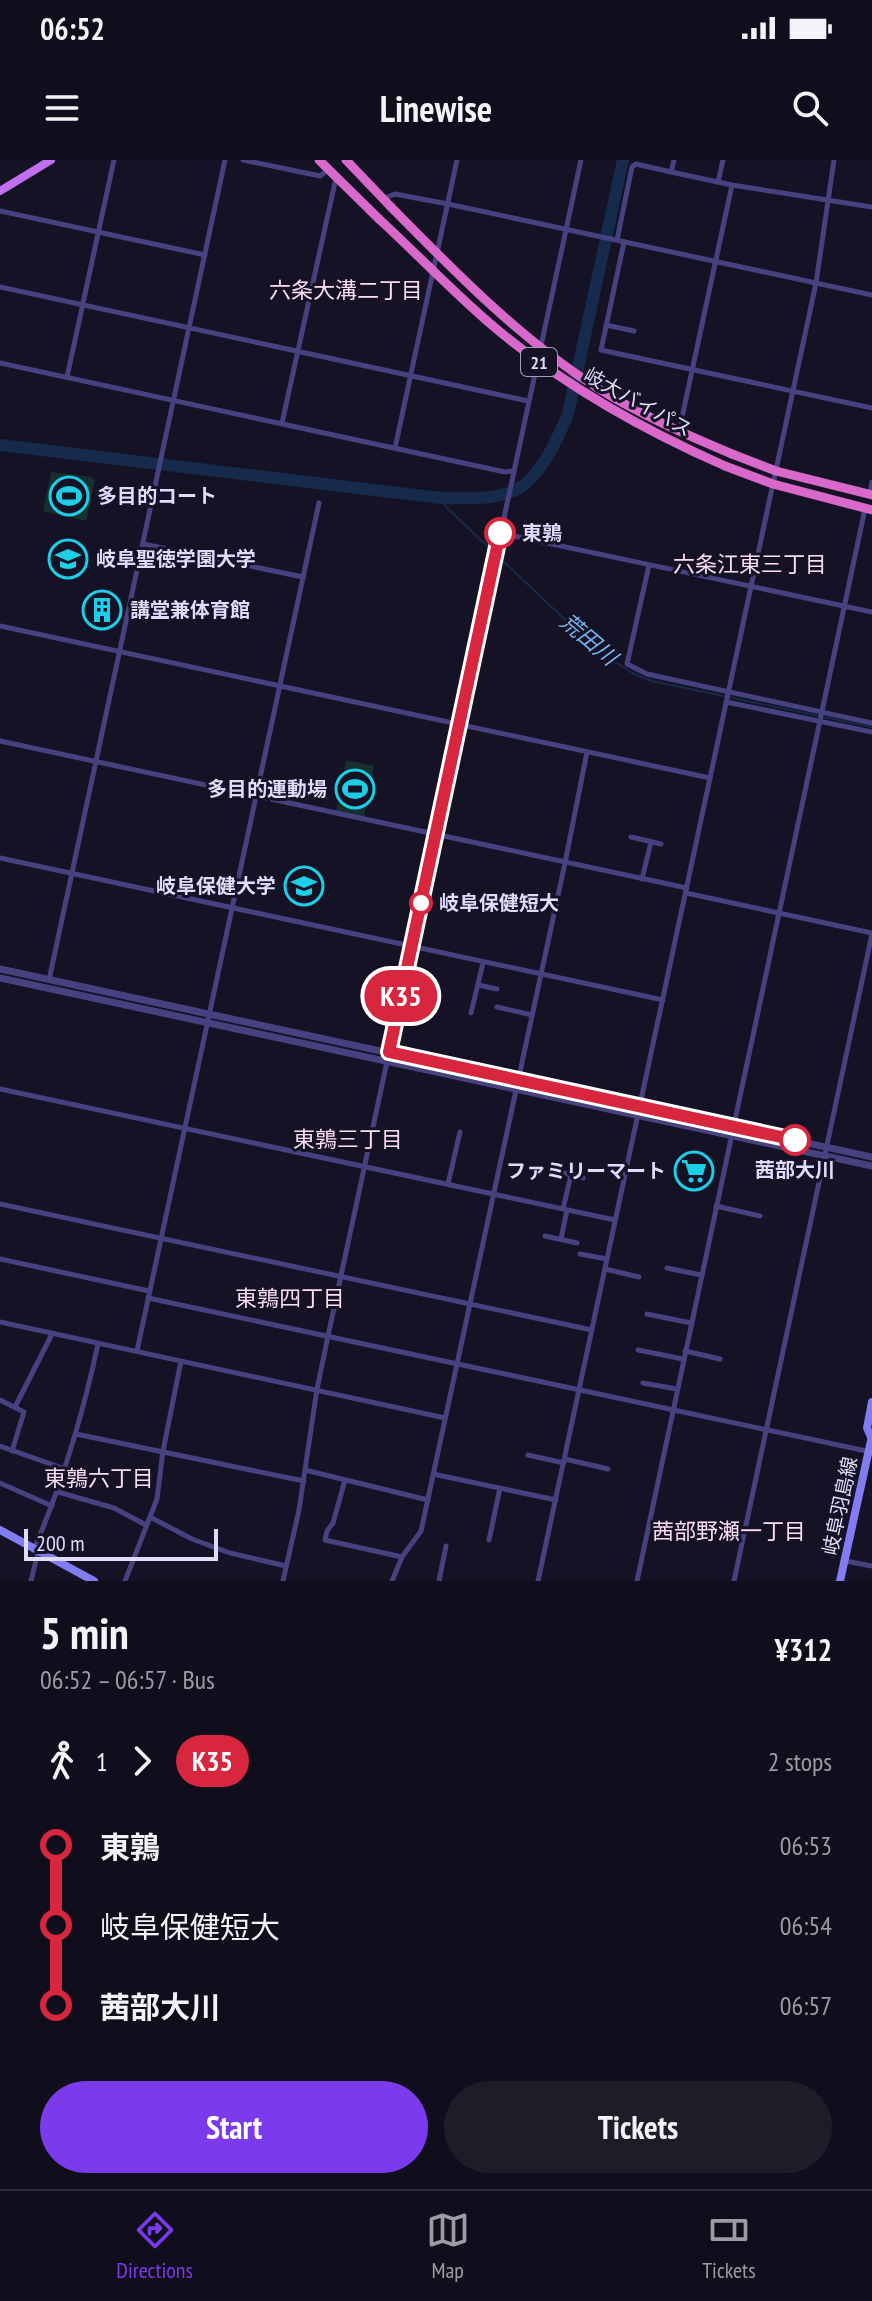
<!DOCTYPE html>
<html lang="en">
<head>
<meta charset="utf-8">
<style>
  body { margin:0; font-family:"PT Sans Narrow","Noto Sans JP",sans-serif; background:#1e1c29; color:#f1f3f6; height:100vh; display:flex; flex-direction:column; font-size:30px; white-space:nowrap }
  * { box-sizing:border-box; margin:0 }
  p { font-size:26px; color:#9c9ca3 }
  .icon { flex:none; width:44px; height:44px; fill:none; stroke:currentColor; stroke-width:2; stroke-linecap:round; stroke-linejoin:round }
  .map { position:relative; height:1421px; overflow:hidden }
  .details { display:flex; flex-direction:column; background:#100e1c; flex:1 }
  .details>* { flex:none }
  .badge { padding:0 16px; border-radius:26px; font-size:28px; line-height:52px }
  .scale { position:absolute; left:24px; bottom:20px; width:194px; box-sizing:border-box; padding-left:8px; border:4px solid #dfdbfb; border-top:0; font-size:22px; line-height:28px; white-space:nowrap; color:#dfdbfb; -webkit-text-stroke:6px #161226; paint-order:stroke }
  .map>.badge { position:absolute; translate:-50% -50%; box-shadow:0 0 0 4px #fff }
  .legs { display:flex; align-items:center; gap:12px; height:88px; padding:0 40px; font-size:26px }
  .legs p { margin-inline-start:auto }
  .head { display:flex; align-items:center; justify-content:space-between; height:136px; padding:0 40px }
  h1 { font-size:44px; font-weight:600; line-height:60px }
  .button { display:flex; gap:16px; margin-top:auto; padding:16px 40px }
  .button a { flex:1; height:92px; border-radius:48px; background:#7c3aed; color:#fff; font-size:32px; font-weight:600; line-height:92px; text-align:center }
  .button a+a { background:#1e1c29; color:#f1f3f6 }
  ul { padding:0 40px; list-style:none }
  li { display:flex; align-items:center; gap:28px; height:80px; font-size:30px }
  li i { display:grid; place-items:center; width:12px; height:100%; margin:0 10px; background:currentColor }
  li i::after { content:''; width:20px; height:20px; margin:-10px; border:6px solid; border-radius:50%; background:#100e1c }
  li p { margin-inline-start:auto }
  li:first-child i { background:linear-gradient(#0000 50%,currentColor 0) }
  li:last-child i { background:linear-gradient(currentColor 50%,#0000 0) }
  .status { display:flex; justify-content:space-between; align-items:center; height:56px; padding:0 40px; background:#100e1c; direction:ltr }
  .status svg { height:22px; fill:currentColor }
  header { display:flex; justify-content:space-between; align-items:center; height:104px; padding:0 40px; background:#100e1c; font-size:36px; font-weight:600 }
  .menu { display:flex; justify-content:space-around; align-items:center; height:112px; border-top:2px solid #302e3b; background:#100e1c; font-size:22px; color:#9c9ca3 }
  .menu a { display:grid; justify-items:center; gap:4px }
  .menu .active { color:#7c3aed }
  .map>svg:first-child { display:block }
  .garden { fill:#162f2f }
  .lines { fill:none; stroke-linecap:round; stroke-linejoin:round }
  .stream { stroke:#162a4b; stroke-width:2 }
  .river { stroke:#162a4b; stroke-width:12 }
  .minor { stroke:#46427f; stroke-width:5 }
  .tertiary { stroke:#46427f; stroke-width:7 }
  .secondary { stroke:#817cf1; stroke-width:8 }
  .primary { stroke:#c16eef; stroke-width:8 }
  .trunk { stroke:#d868c9; stroke-width:9 }
  .trunk-bridge { stroke:#d868c9; stroke-width:9 }
  .line-1-casing { stroke:#fff; stroke-width:18 }
  .line-1 { stroke:#d7263d; stroke-width:12 }
  .stop-1-dot { fill:#fff; stroke:#d7263d; stroke-width:4 }
  .labels { text-anchor:middle; dominant-baseline:central; stroke-width:6; stroke-linejoin:round; paint-order:stroke }
  .shield { fill:#161226; stroke:#a39fbb; stroke-width:2 }
  .shield-label { font-size:18px; font-weight:bold; fill:#dfdbfb }
  .street-label { font-size:20px; fill:#dfdbfb; stroke:#161226 }
  .poi-label { font-size:20px; font-weight:bold; fill:#dfdbfb; stroke:#161226; text-anchor:start }
  .stop-label { font-size:20px; font-weight:bold; fill:#dfdbfb; stroke:#161226; text-anchor:start }
  .neighbourhood-label { font-size:22px; fill:#fbddf0; stroke:#161226 }
  .water-label { font-size:22px; font-style:italic; fill:#74b4f0; stroke:#161226 }
</style>
</head>
<body>
<div class="status"><b>06:52</b><svg viewBox="0 0 49 12"><path d="M0 12V9h3v3zM5 12V6h3v6zM10 12V3h3v9zM15 12V0h3v12zM26 1h20v11H26zM47 4h2v5h-2z"/></svg></div>
<header><svg class="icon" aria-label="menu" viewBox="0 0 24 24"><path d="M4 6h16M4 12h16M4 18h16"/></svg>Linewise<svg class="icon" aria-label="search" viewBox="0 0 24 24"><circle cx="10" cy="10" r="6"/><path d="M15 15l6 6"/></svg></header>
<div class="map">
<svg width="872" height="1421" viewBox="0 0 872 1421">
  <rect width="100%" height="100%" fill="#161226"/>
  <g class="garden">
    <polygon points="51,312 91,317 95,320 86,361 43,351"/>
    <polygon points="346,600 374,606 364,657 336,651"/>
  </g>
  <g class="lines">
    <polyline class="stream" points="441,338 445,346 597,490 634,514 652,521 872,567"/>
    <path class="river" d="M0,285L441,338C465,338 500,341 521,327C544,311 557,279 568,254L623,0"/>
    <g class="minor">
      <polyline points="243,0 320,16 328,10"/>
      <polyline points="674,0 671,12 732,25 872,47"/>
      <polyline points="718,22 723,0"/>
      <polyline points="385,38 395,34 448,44 872,135"/>
      <polyline points="0,51 205,95"/>
      <polyline points="617,80 632,7 636,4 671,12"/>
      <polyline points="624,82 601,190 872,248"/>
      <polyline points="0,127 528,241"/>
      <polyline points="606,165 634,171"/>
      <polyline points="0,203 505,312 512,311"/>
      <polyline points="67,217 114,0"/>
      <polyline points="681,262 732,25"/>
      <polyline points="282,263 336,18"/>
      <polyline points="395,288 457,0"/>
      <polyline points="870,333 872,322"/>
      <polyline points="500,373 872,452"/>
      <polyline points="143,384 303,417"/>
      <polyline points="649,405 627,504 647,514 872,563"/>
      <polyline points="0,466 710,618"/>
      <polyline points="726,542 872,572"/>
      <polyline points="0,581 687,728"/>
      <polyline points="631,677 661,684"/>
      <polyline points="0,698 663,840"/>
      <polyline points="642,719 651,682"/>
      <polyline points="686,733 872,773"/>
      <polyline points="49,820 225,0"/>
      <polyline points="478,825 497,829"/>
      <polyline points="497,847 532,855"/>
      <polyline points="471,853 483,803"/>
      <polyline points="0,929 615,1060"/>
      <polyline points="560,1012 583,1018"/>
      <polyline points="448,1024 460,972"/>
      <polyline points="0,1044 592,1170"/>
      <polyline points="716,1046 760,1056"/>
      <polyline points="563,1049 571,1015"/>
      <polyline points="545,1076 577,1083"/>
      <polyline points="561,1079 567,1050"/>
      <polyline points="580,1094 607,1099"/>
      <polyline points="0,1099 149,1131"/>
      <polyline points="667,1108 701,1115"/>
      <polyline points="605,1109 639,1117"/>
      <polyline points="148,1138 871,1292"/>
      <polyline points="647,1154 691,1163"/>
      <polyline points="0,1162 445,1258"/>
      <polyline points="638,1190 683,1199"/>
      <polyline points="137,1191 319,343"/>
      <polyline points="685,1191 720,1199"/>
      <polyline points="643,1223 677,1229"/>
      <polyline points="0,1240 24,1252 12,1291"/>
      <polyline points="15,1247 52,1174"/>
      <polyline points="76,1274 304,1321"/>
      <polyline points="0,1286 65,1309"/>
      <polyline points="528,1295 564,1303"/>
      <polyline points="565,1299 608,1309"/>
      <polyline points="305,1310 428,1340"/>
      <polyline points="433,1314 556,1340"/>
      <polyline points="345,1320 333,1363 327,1371 325,1380 402,1397 392,1421"/>
      <polyline points="0,1323 52,1346"/>
      <polyline points="58,1332 114,1348 146,1365"/>
      <polyline points="150,1357 192,1379 230,1393 286,1406"/>
      <polyline points="489,1380 500,1328"/>
      <polyline points="402,1397 421,1371 565,703 587,592"/>
      <polyline points="845,1401 872,1406"/>
      <path d="M31,1421L38,1392L35,1387C63,1321 83,1254 98,1184"/>
      <polyline points="125,1421 157,1339 163,1291 181,1201"/>
      <polyline points="283,1421 299,1350 317,1229 328,1176 581,0"/>
      <polyline points="439,1421 446,1386"/>
      <polyline points="538,1421 816,123 834,0"/>
      <polyline points="637,1421 865,349"/>
      <polyline points="734,1421 872,774"/>
    </g>
    <g class="tertiary">
      <polyline points="0,809 872,997"/>
      <polyline points="0,818 872,1006"/>
    </g>
    <g class="secondary">
      <polyline points="871,1277 867,1268 872,1242"/>
      <polyline points="0,1370 94,1421"/>
      <polyline points="840,1421 872,1276"/>
    </g>
    <polyline class="primary" points="0,31 51,0"/>
    <g class="trunk">
      <polyline points="319,0 379,59"/>
      <polyline points="346,0 390,46"/>
      <polyline points="732,294 776,311 872,335"/>
      <polyline points="725,306 773,324 872,350"/>
    </g>
    <g class="trunk-bridge">
      <path d="M390,46C455,112 520,179 599,229C641,255 687,275 732,294"/>
      <path d="M379,59C415,92 449,128 486,160C557,222 639,268 725,306"/>
    </g>
  </g>
  <g class="lines">
    <g class="line-1-casing">
      <polyline id="line-1" points="500,373 389,892 795,980"/>
    </g>
    <use href="#line-1" class="line-1"/>
  </g>
  <defs>
    <g id="stadium-ring" transform="scale(2)"><circle r="9.5" fill="#161226" stroke="#1ccee6" stroke-width="1.5"/><path d="M0-5a6.5 5 0 1 0 0 10a6.5 5 0 1 0 0-10ZM-3.5-1.8h7v3.6h-7Z" fill="#1ccee6"/></g>
    <g id="university-ring" transform="scale(2)"><circle r="9.5" fill="#161226" stroke="#1ccee6" stroke-width="1.5"/><path d="M0-5L7-2L0 1L-7-2ZM-4 1L0 2.5L4 1V4Q0 6-4 4Z" fill="#1ccee6"/></g>
    <g id="building-ring" transform="scale(2)"><circle r="9.5" fill="#161226" stroke="#1ccee6" stroke-width="1.5"/><path d="M-4-6H4V6H1V3H-1V6H-4ZM-2.5-4.3h1.7v1.8h-1.7ZM.8-4.3h1.7v1.8H.8ZM-2.5-1h1.7V.8h-1.7ZM.8-1h1.7V.8H.8Z" fill="#1ccee6"/></g>
    <g id="supermarket-ring" transform="scale(2)"><circle r="9.5" fill="#161226" stroke="#1ccee6" stroke-width="1.5"/><path d="M-6-5.5h2.5l.6 2H6L4.5 2H-2.5L-4.4-4H-6ZM-1.5 3.2a1.3 1.3 0 1 0 .1 0ZM3 3.2a1.3 1.3 0 1 0 .1 0Z" fill="#1ccee6"/></g>
  </defs>
  <g fill-rule="evenodd">
    <use href="#stadium-ring" x="69" y="336"/>
    <use href="#university-ring" x="68" y="399"/>
    <use href="#building-ring" x="102" y="450"/>
    <use href="#stadium-ring" x="355" y="629"/>
    <use href="#university-ring" x="304" y="726"/>
    <use href="#supermarket-ring" x="694" y="1011"/>
  </g>
  <g class="stop-1-dot">
    <circle cx="500" cy="373" r="14"/>
    <circle cx="421" cy="743" r="10"/>
    <circle cx="795" cy="980" r="14"/>
  </g>
  <g class="labels">
    <rect class="shield" x="521" y="188" width="36" height="28" rx="6"/>
    <g class="shield-label">
      <text x="539" y="202">21</text>
    </g>
    <g class="street-label">
      <text transform="translate(638 242) rotate(29)">岐大バイパス</text>
      <text transform="translate(840 1346) rotate(-78)">岐阜羽島線</text>
    </g>
    <g class="poi-label">
      <text x="97" y="336">多目的コート</text>
      <text x="96" y="399">岐阜聖徳学園大学</text>
      <text x="130" y="450">講堂兼体育館</text>
      <text x="327" y="629" text-anchor="end">多目的運動場</text>
      <text x="276" y="726" text-anchor="end">岐阜保健大学</text>
      <text x="666" y="1011" text-anchor="end">ファミリーマート</text>
    </g>
    <g class="stop-label">
      <text x="522" y="373">東鶉</text>
      <text x="439" y="743">岐阜保健短大</text>
      <text x="795" y="1010" text-anchor="middle">茜部大川</text>
    </g>
    <g class="neighbourhood-label">
      <text x="346" y="130">六条大溝二丁目</text>
      <text x="750" y="404">六条江東三丁目</text>
      <text x="348" y="979">東鶉三丁目</text>
      <text x="290" y="1138">東鶉四丁目</text>
      <text x="99" y="1318">東鶉六丁目</text>
      <text x="729" y="1371">茜部野瀬一丁目</text>
    </g>
    <g class="water-label">
      <text transform="translate(589 479) rotate(40)">荒田川</text>
    </g>
  </g>
</svg>
<div class="scale">200 m</div>
<b class="badge" style="left:401px;top:836px;background:#d7263d;color:#fff">K35</b>
</div>
<section class="details">
<div class="head"><div><h1>5 min</h1><p>06:52 – 06:57 · Bus</p></div><b>¥312</b></div>
<div class="legs"><svg class="icon" aria-label="walk" viewBox="0 0 24 24"><circle cx="13" cy="4" r="2"/><path d="M13 8l-2 6 4 7M11 14l-3 7M7 12l3-4h3l4 4"/></svg>1<svg class="icon" aria-label="forward" viewBox="0 0 24 24"><path d="M9 5l7 7-7 7"/></svg><b class="badge" style="background:#d7263d;color:#fff">K35</b><p>2 stops</p></div>
<ul>
<li><i style="color:#d7263d"></i><b>東鶉</b><p>06:53</p></li>
<li><i style="color:#d7263d"></i><span>岐阜保健短大</span><p>06:54</p></li>
<li><i style="color:#d7263d"></i><b>茜部大川</b><p>06:57</p></li>
</ul>
<div class="button"><a>Start</a><a>Tickets</a></div>
</section>
<nav class="menu">
<a class="active"><svg class="icon" aria-label="directions" viewBox="0 0 24 24"><path d="M12 3l9 9-9 9-9-9zM9 14v-3h6M13 9l2 2-2 2"/></svg>Directions</a>
<a><svg class="icon" aria-label="map" viewBox="0 0 24 24"><path d="M3 6l6-2 6 2 6-2v14l-6 2-6-2-6 2zM9 4v14M15 6v14"/></svg>Map</a>
<a><svg class="icon" aria-label="tickets" viewBox="0 0 24 24"><path d="M3 7h18v10H3zM15 7v10"/></svg>Tickets</a>
</nav>
</body>
</html>
